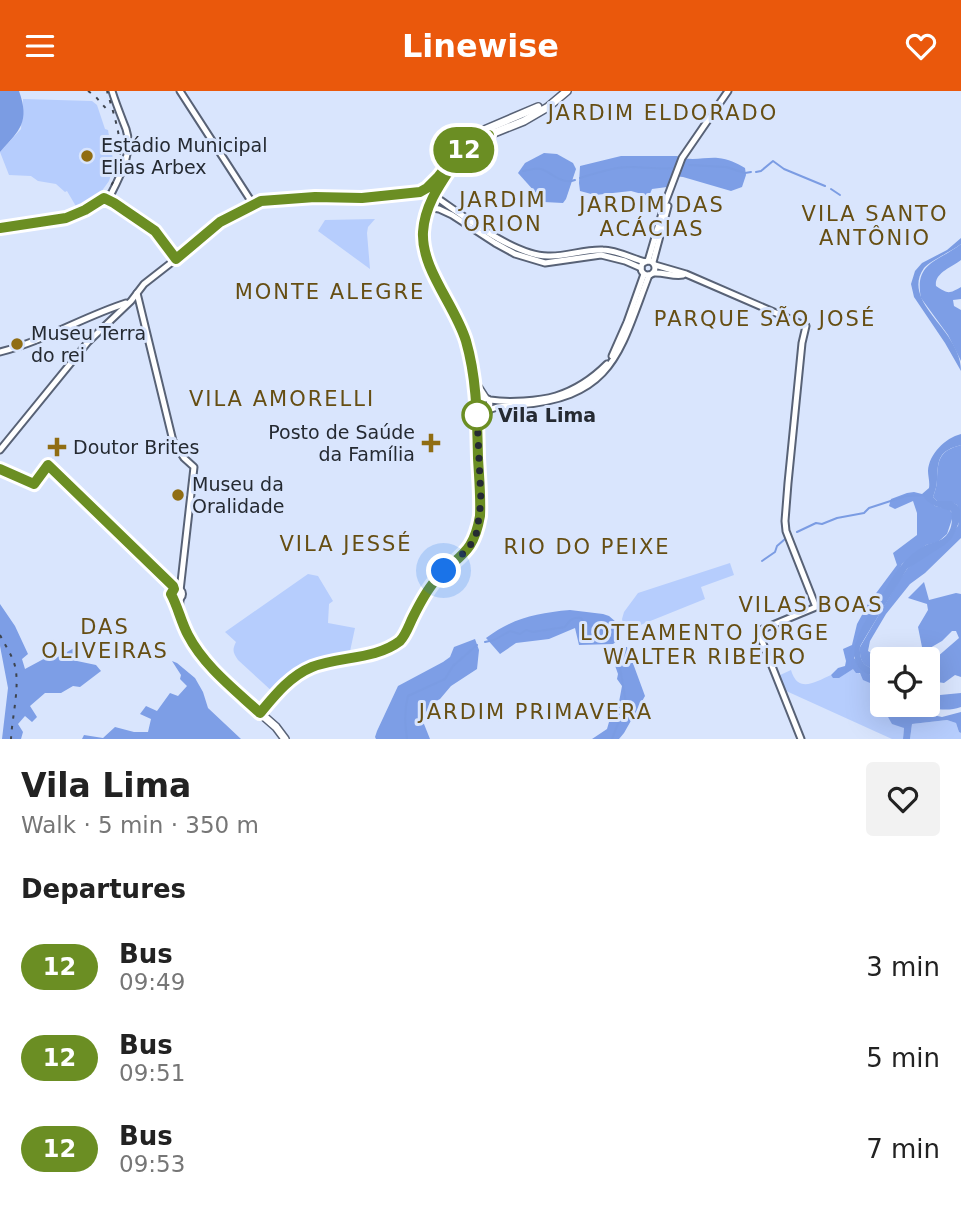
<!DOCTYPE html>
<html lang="en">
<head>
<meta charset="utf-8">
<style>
  body { margin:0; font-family:"DejaVu Sans",sans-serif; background:#f2f2f2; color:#222; height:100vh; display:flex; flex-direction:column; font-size:26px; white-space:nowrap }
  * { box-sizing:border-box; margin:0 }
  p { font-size:23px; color:#767676 }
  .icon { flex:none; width:38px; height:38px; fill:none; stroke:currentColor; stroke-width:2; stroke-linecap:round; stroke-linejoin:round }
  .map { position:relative; height:648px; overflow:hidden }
  .panel { display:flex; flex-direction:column; background:#fff; flex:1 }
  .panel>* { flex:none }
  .badge { padding:0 14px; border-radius:23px; font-size:24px; line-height:46px }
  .fabs { position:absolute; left:870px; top:556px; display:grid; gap:14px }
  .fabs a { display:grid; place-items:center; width:70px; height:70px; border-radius:7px; background:#fff; box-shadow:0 7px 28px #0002; font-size:35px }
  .you { position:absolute; width:35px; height:35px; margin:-18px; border:5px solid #fff; border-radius:50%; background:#1a73e8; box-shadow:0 0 0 10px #1a73e833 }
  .map>.badge { position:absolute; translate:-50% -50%; box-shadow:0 0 0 4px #fff }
  h2 { padding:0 21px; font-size:26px; line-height:63px }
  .round { display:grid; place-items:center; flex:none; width:74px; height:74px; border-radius:7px; background:#f2f2f2 }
  .headline { display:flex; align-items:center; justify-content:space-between; height:119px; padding:0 21px }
  h1 { font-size:33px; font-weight:700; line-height:52px }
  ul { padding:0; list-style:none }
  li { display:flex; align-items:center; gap:21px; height:91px; padding:0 21px }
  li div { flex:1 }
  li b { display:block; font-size:26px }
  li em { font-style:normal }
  li .badge { min-width:77px; font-weight:700; text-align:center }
  header { display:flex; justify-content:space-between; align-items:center; height:91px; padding:0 21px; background:#ea580c; color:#fff; font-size:32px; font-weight:700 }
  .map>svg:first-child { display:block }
  .green { fill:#b6cdfd }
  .forest { fill:#7d9ee6 }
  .water { fill:#7b9ce3 }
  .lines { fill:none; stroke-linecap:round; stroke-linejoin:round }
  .stream { stroke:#7b9ce3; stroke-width:2 }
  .minor-casing { stroke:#586276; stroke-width:9 }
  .major-casing { stroke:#586276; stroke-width:10 }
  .minor { stroke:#fff; stroke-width:5 }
  .major { stroke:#fff; stroke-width:7 }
  .rail { stroke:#3e444e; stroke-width:2; stroke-dasharray:3.5 7; stroke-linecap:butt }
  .line-casing { stroke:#fff; stroke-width:16 }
  .line { stroke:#6b8e23; stroke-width:10 }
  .walk { stroke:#252a32; stroke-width:7; stroke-dasharray:0 12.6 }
  .poi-dot { fill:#906d13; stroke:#d9e5fd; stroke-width:2.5 }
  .stop-dot { fill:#fff; stroke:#6b8e23; stroke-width:3.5 }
  .labels { text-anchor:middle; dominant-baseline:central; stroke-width:6; stroke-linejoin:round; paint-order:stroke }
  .poi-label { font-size:19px; fill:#252a32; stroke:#d9e5fd; text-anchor:start }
  .stop-label { font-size:19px; font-weight:bold; fill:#252a32; stroke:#d9e5fd; text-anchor:start }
  .neighbourhood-label { font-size:21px; letter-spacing:2px; fill:#664e13; stroke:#d9e5fd }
</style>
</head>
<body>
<header><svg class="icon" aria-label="menu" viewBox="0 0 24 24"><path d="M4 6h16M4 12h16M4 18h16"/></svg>Linewise<svg class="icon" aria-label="heart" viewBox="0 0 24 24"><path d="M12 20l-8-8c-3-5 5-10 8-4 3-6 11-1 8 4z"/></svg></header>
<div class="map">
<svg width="961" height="648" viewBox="0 0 961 648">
  <rect width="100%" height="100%" fill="#d9e5fd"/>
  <g class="green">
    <polygon points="23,8 92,10 97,14 105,38 108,39 114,74 109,90 101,101 80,118 77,117 67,100 65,101 56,93 38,90 31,85 9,84 0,61 21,38"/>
    <polygon points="375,128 368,136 367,142 370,178 318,140 325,129"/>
    <polygon points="730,472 734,484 701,496 705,508 628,539 624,537 622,528 624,521 638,502"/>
    <path d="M308,483L318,485L333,510L329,513L328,532L355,537L349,565L313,574L274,602L238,569C233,562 232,559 236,551L225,541Z"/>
    <path d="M853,577L873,594L882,597V614H888V626L904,637L903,648H892L784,599L778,585L791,579C798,603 815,591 831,584L834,587Z"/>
    <polygon points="947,629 956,632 959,641 961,642 961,648 910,648 912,633"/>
  </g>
  <g class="forest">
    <polygon points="544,62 557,63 573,72 576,78 566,108 563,112 544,111 518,82 525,72"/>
    <path d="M621,65H677C690,71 704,66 718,67C728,68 737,72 745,77L746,84L742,96L731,100L683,86L673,85L667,96L652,98L649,105L631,100L595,104L580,100L579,92L580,75Z"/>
    <path d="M961,153V169C952,176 934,182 936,195C948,203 949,203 961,196V208L953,209L954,215L961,219V270L948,244L921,207C914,171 938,171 961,153Z"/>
    <path d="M961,354V447L925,482L910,493L886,523L870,550L868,560L883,569L882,580C866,576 859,574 860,556L900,488L907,478L958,435L960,424L957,414L951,411L937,410L933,406C935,400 937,395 937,389C938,368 939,360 961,354Z"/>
    <polygon points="914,401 922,403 935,415 949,418 952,422 952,428 947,443 938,451 926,454 902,473 854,567 872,586 882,587 882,597 863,589 860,582 856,582 853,578 839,587 833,587 831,584 838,577 845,575 846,570 843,558 852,554 857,533 868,513 897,474 893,462 917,444 917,422 913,410 895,418 889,415 891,408 907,402"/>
    <polygon points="924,491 929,509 956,502 961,503 961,586 955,584 944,592 937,591 928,582 929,573 959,547 956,540 952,540 942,550 923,561 918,536 928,519 927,513 908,507"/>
    <polygon points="0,513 15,535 28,563 22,568 25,578 51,564 56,567 76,556 79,563 77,570 96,574 101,580 80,596 73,595 61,602 45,602 30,615 37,626 32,631 25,625 18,633 23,641 21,648 2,648 8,597 0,555"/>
    <path d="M570,519L603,523L609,525L616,531L617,550L613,553L579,554L575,537L549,548L516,552L500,563L486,547C513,527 536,522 570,519Z"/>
    <polygon points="475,548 479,559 477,578 451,595 440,608 432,612 422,628 430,648 376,648 375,646 377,640 398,595 443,571 450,566 454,556"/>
    <polygon points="620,556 627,556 645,605 624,642 619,648 592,648 607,638 613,617 619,611 622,595 617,588 618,583 611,563"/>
    <polygon points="172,570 177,572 195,587 203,601 208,617 241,648 82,648 84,644 103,647 115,636 134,641 148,641 151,628 140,623 146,615 157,620 170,602 178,605 187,595 180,588 181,584"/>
    <path d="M928,600L940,604L961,602V616C950,620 942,618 930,618C921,617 915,618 906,614H928Z"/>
    <polygon points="888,614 896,614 896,616 942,626 961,621 961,642 959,641 956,632 947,629 912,633 910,648 903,648 904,637 892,633 888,626"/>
  </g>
  <g class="water">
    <path d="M0,0H19C30,31 20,39 0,61Z"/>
    <path d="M961,147V153C952,160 930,170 924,177C906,202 936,226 948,245C955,256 961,267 961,280L945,252L914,206L911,193L915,180L922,172L947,159Z"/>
    <path d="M961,343V354C939,360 938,367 937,389C937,395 935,400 933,406L937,410H951L957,414L960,419V429L952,447L946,453L907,478L860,555C859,574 866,576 882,580V587C831,579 863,533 880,507C888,495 895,481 904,471C910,465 918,458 926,454C933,451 940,451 946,445C952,438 953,429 951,420L935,415L927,410L922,403L929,397C930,391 928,385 928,380C929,363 945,347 961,343Z"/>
  </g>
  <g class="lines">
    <g class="stream">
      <polyline points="689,74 726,76 745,82 751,81"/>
      <path d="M523,80C529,79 535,77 541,78C553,82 561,94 575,89"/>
      <polyline points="756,81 761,80 773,70 784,78 825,95"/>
      <path d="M580,87C596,82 614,76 631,76C645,76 658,79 672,77"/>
      <polyline points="831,98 840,104"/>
      <polyline points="797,441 816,432 822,433 837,427 864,422 869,417 906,405 924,404"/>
      <polyline points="762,470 775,461 777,455 785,448"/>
      <path d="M485,551L494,549L510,540L520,543L526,539L533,541L565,536C570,529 572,526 581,527L584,531H587L594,538L607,539L612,549"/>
      <path d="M407,648C405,633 404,620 408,605L445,588L453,575L477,554"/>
      <polyline points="612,648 626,612 617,559"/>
    </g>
    <g class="minor-casing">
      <g id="minor">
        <polyline points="180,0 253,113"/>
        <path d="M433,104C461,123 514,165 548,165C566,166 584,158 603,159C616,159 631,167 645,171"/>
        <path d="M108,109C119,87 134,62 126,38C121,25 116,13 112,0"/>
        <polyline points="427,118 433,117 439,118 452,124 495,152 515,163 545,172 601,164 625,170 641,177"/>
        <circle cx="648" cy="177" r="7"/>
        <polyline points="648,170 665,112 682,67 728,0"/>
        <polyline points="653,171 668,115"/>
        <polyline points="655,174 686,183 806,235 802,252 788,392 785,430 786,440 816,516 758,540 801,648"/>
        <path d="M653,182C664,181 673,186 683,184"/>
        <polyline points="137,202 173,350 184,367 194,376 180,500"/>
        <path d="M0,261C44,250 83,226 126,212"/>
        <polyline points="612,265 627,231 644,183"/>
        <path d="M476,312C479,309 480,307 485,307C487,307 489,309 490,309C509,312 539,310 556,305C575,299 593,287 607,273"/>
        <path d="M477,319C485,321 490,318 498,316C505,315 512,315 519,314C614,306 619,262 649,184"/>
        <path d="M478,341C482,332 493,319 489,309"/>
        <polyline points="0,359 88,251 131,210 144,193 176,168"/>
        <polyline points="0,378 34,393 48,374 158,479 174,498"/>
        <circle cx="177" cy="503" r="5.5"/>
        <path d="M180,509C175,553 230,596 260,622"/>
      </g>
    </g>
    <g class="major-casing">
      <g id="major">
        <polyline points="444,75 459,53 470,45 538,16"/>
        <path d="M0,137L66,126L79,122L104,107L108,109L155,140L176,168C200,146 232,116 264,109C276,106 290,107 302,107C341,105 381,109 420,101L427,97L449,72"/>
        <polyline points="476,293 485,307"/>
        <path d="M285,648L276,636L260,622C275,604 290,585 312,576C339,566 370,568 395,553C410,544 416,518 425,503C438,483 463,470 473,452C480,439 480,424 481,410L476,316L471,267L459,233L427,167L423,149L425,123L433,104L462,60L469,54L489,44L524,30L548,16L567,0"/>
      </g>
    </g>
    <use href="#minor" class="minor"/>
    <use href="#major" class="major"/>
    <g class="rail">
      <polyline points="88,0 95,5 110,22"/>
      <path d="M0,139C39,134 90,135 111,95C118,82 121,68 120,53C118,35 112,17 107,0"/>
      <path d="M0,544C5,554 12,564 15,575C20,596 12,626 11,648"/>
    </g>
  </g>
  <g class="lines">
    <g class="line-casing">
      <path id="line" d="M0,137L66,127L85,119L104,107L114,112L155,140L176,168L220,131L261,110L315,106L362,107L420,101L427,97L438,86L463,54L489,44L469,54L462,60C446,86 425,109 423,141C421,178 455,214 466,250C477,288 477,327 478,367C479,386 481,406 480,425C473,465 458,463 435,490C426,500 419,514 413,526C409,534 406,544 400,550C375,569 340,565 312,576C290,585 275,604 260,622C234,598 204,575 188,544C181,531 178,516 171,503L174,498L173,495L48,374L34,393L0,378"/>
    </g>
    <use href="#line" class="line"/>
    <polyline class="walk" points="444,480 469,457 477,441 481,410 477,324"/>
  </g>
  <g class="poi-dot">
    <circle cx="87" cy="65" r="7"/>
    <circle cx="17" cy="253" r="7"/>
    <path d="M427.5 341.5h7v7h7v7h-7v7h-7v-7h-7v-7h7z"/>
    <path d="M53.5 345.5h7v7h7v7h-7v7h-7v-7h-7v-7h7z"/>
    <circle cx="178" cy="404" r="7"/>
  </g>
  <circle class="stop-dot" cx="477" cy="324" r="14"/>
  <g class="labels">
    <g class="poi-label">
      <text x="101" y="54">Estádio Municipal<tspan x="101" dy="22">Elias Arbex</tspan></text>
      <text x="31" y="242">Museu Terra<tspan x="31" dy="22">do rei</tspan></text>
      <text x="415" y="341" text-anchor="end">Posto de Saúde<tspan x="415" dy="22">da Família</tspan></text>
      <text x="73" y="356">Doutor Brites</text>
      <text x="192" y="393">Museu da<tspan x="192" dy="22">Oralidade</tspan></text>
    </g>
    <g class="stop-label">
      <text x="498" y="324">Vila Lima</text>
    </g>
    <g class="neighbourhood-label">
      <text x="663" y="22">JARDIM ELDORADO</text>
      <text x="503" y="109">JARDIM<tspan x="503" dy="24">ORION</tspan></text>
      <text x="652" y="114">JARDIM DAS<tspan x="652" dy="24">ACÁCIAS</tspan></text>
      <text x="875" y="123">VILA SANTO<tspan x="875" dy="24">ANTÔNIO</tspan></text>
      <text x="330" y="201">MONTE ALEGRE</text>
      <text x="765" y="228">PARQUE SÃO JOSÉ</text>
      <text x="282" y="308">VILA AMORELLI</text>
      <text x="346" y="453">VILA JESSÉ</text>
      <text x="587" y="456">RIO DO PEIXE</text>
      <text x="811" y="514">VILAS BOAS</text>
      <text x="105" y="536">DAS<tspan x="105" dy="24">OLIVEIRAS</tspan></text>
      <text x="705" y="542">LOTEAMENTO JORGE<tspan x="705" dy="24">WALTER RIBEIRO</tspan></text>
      <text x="536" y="621">JARDIM PRIMAVERA</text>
    </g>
  </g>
</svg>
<div class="fabs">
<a><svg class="icon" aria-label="locate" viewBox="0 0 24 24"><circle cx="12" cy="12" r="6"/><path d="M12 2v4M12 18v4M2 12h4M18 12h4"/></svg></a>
</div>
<div class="you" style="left:444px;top:480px"></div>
<b class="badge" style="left:464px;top:59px;background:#6b8e23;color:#fff">12</b>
</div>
<section class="panel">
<div class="headline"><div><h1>Vila Lima</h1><p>Walk · 5 min · 350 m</p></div><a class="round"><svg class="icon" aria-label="heart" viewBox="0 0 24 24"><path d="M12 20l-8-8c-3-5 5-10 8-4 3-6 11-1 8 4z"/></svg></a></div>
<h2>Departures</h2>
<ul>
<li><span class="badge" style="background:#6b8e23;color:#fff">12</span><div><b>Bus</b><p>09:49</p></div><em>3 min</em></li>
<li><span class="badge" style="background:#6b8e23;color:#fff">12</span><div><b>Bus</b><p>09:51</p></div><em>5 min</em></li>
<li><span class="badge" style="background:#6b8e23;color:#fff">12</span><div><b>Bus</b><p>09:53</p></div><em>7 min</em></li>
</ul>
</section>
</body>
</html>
